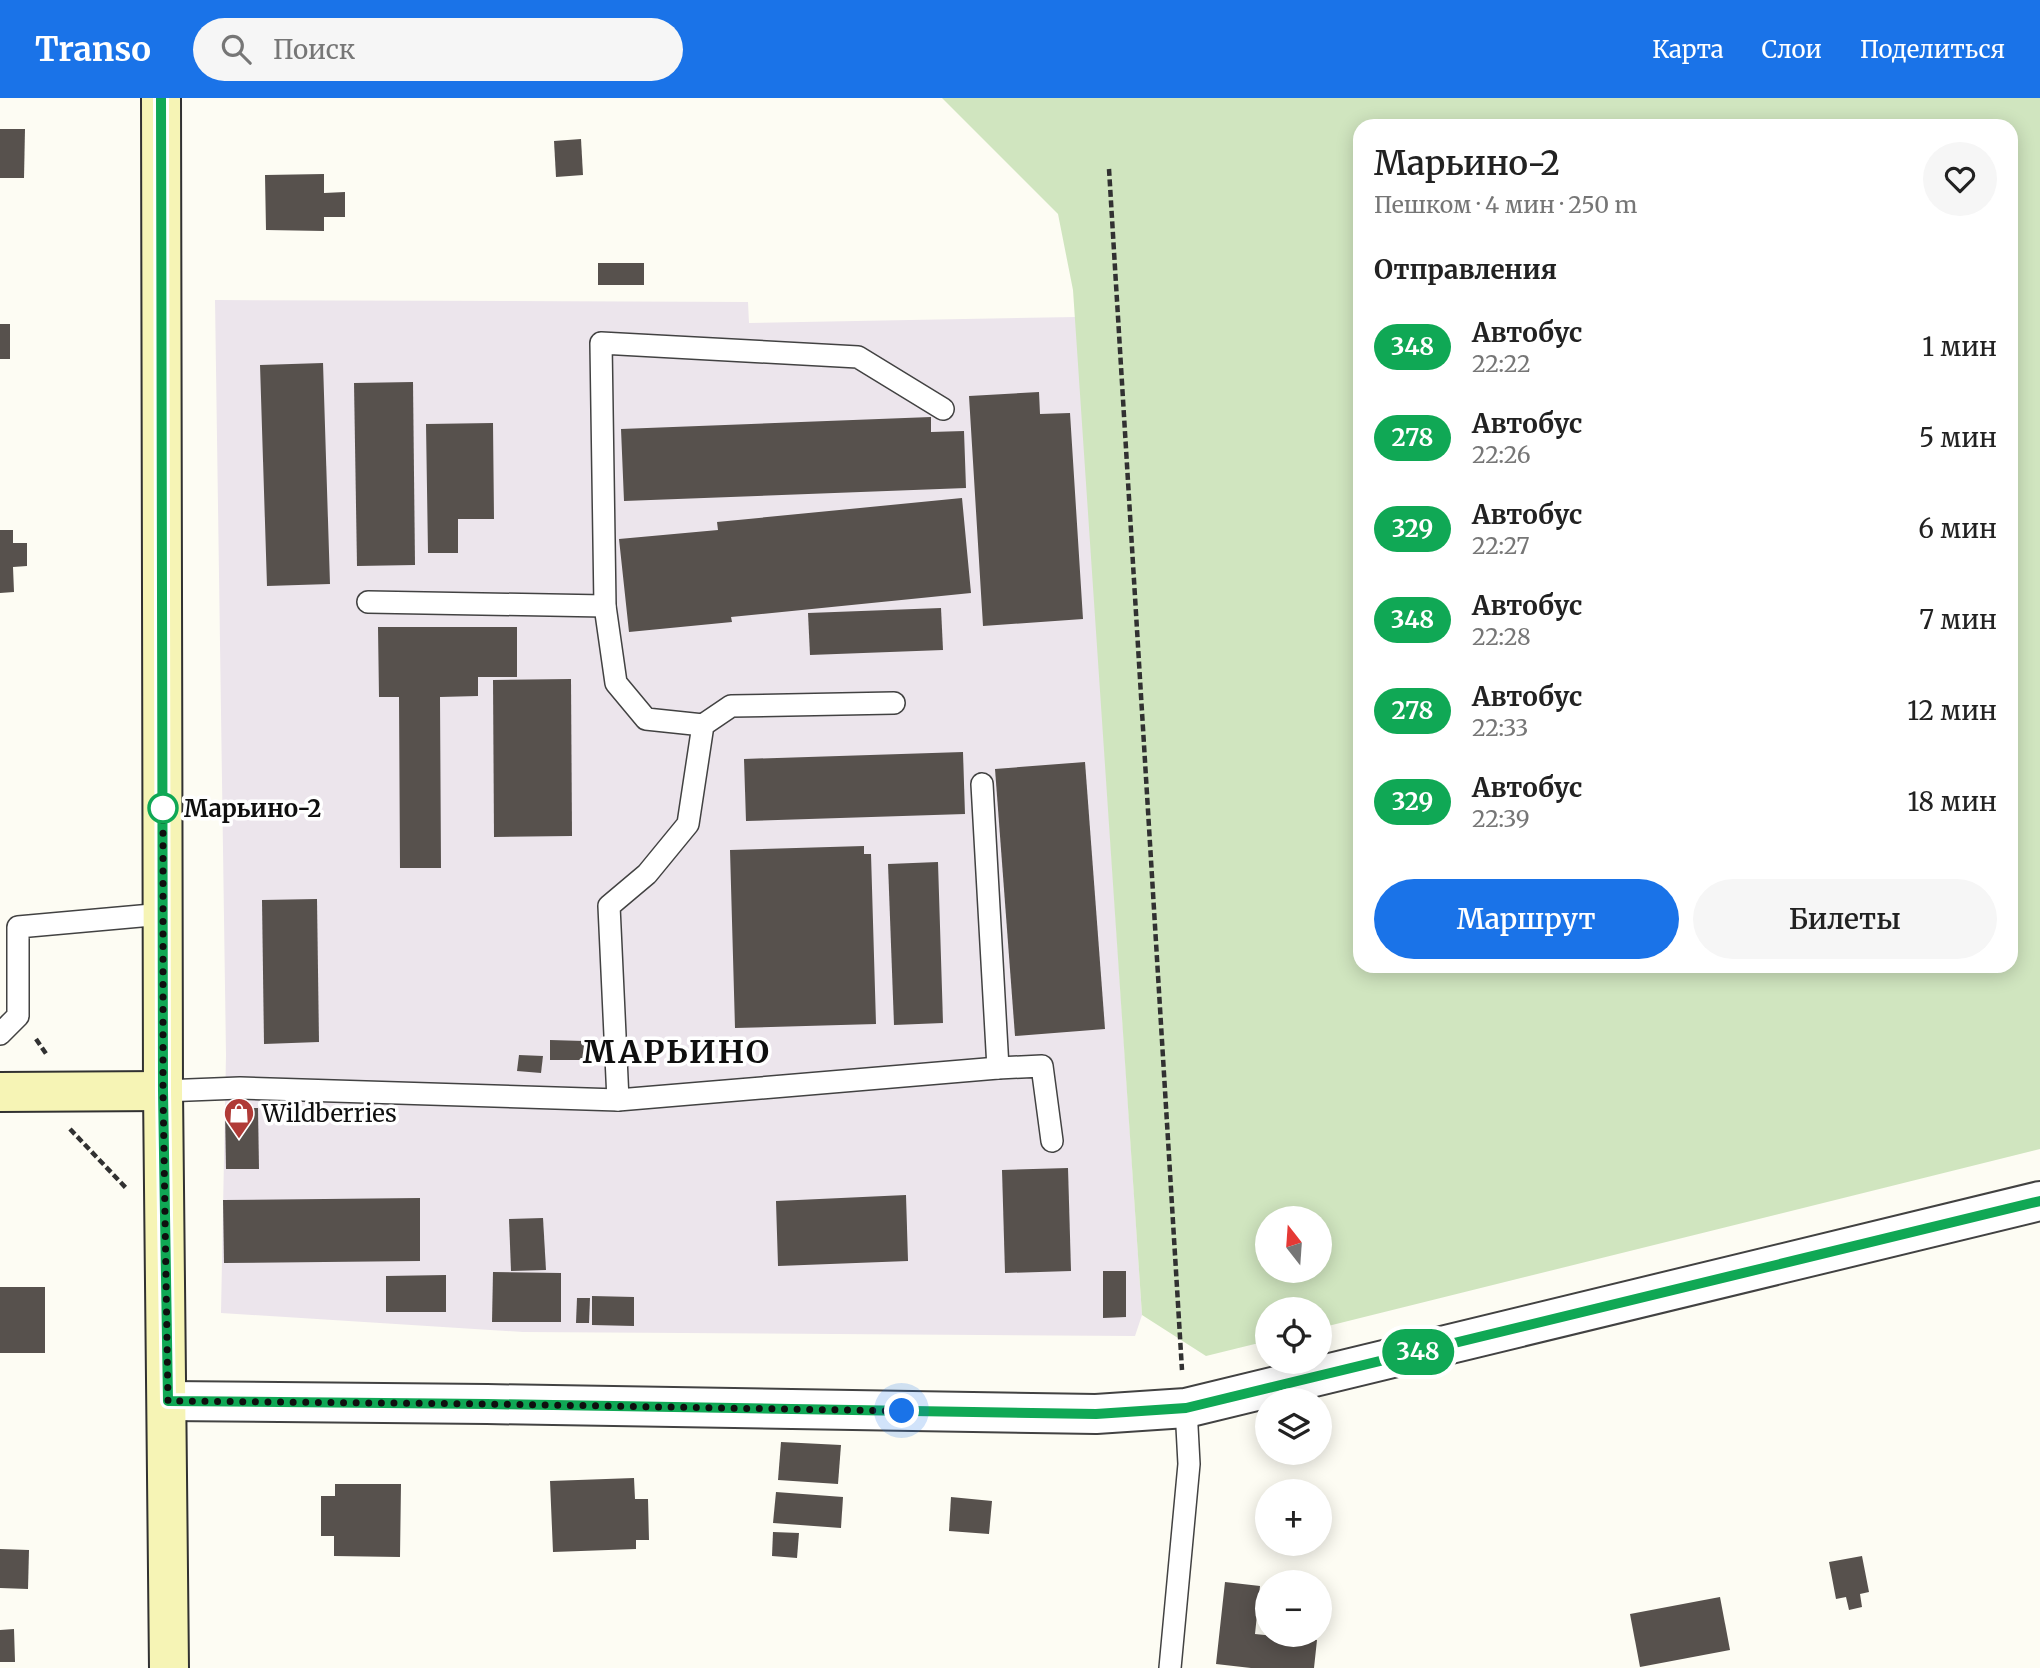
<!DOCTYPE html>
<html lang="ru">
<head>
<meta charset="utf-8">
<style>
  body { margin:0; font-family:Merriweather,serif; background:#f6f6f6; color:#222; height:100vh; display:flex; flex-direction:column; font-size:26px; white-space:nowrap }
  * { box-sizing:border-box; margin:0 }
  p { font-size:23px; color:#767676 }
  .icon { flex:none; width:38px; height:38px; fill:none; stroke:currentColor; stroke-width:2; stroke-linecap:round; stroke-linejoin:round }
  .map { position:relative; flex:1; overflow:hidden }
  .sheet { position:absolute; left:1353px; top:21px; width:665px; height:854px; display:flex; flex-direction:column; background:#fff; border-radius:21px; box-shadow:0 4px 18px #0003 }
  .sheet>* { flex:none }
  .badge { padding:0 14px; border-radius:23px; font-size:24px; line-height:46px }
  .needle { width:46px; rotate:343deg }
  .tools { position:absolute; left:1255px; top:1108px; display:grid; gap:14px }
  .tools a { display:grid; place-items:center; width:77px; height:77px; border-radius:50%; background:#fff; box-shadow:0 4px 18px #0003; font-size:35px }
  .you { position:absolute; width:35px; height:35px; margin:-18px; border:5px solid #fff; border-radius:50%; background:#1a73e8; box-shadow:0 0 0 10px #1a73e833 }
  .map>.badge { position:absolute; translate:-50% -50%; box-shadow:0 0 0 4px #fff }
  h2 { padding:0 21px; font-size:26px; line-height:63px }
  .round { display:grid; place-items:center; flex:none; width:74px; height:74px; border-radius:37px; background:#f6f6f6 }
  .head { display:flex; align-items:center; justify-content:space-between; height:119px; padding:0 21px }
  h1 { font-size:33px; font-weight:600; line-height:52px }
  .cta { display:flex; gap:14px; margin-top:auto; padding:14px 21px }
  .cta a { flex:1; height:80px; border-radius:42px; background:#1a73e8; color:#fff; font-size:28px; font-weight:600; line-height:80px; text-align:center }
  .cta a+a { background:#f6f6f6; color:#222 }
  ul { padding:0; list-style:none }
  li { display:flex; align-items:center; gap:21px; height:91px; padding:0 21px }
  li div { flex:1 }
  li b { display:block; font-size:26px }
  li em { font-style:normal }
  li .badge { min-width:77px; font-weight:700; text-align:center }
  header { display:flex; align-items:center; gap:42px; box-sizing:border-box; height:98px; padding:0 35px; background:#1a73e8; color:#fff }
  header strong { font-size:33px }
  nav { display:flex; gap:38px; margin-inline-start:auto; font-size:24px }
  .search { width:490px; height:63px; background:#f6f6f6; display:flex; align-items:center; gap:18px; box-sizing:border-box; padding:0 24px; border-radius:38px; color:#767676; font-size:26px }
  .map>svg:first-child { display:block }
  .industrial { fill:#ece5ec }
  .green { fill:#d0e5bf; fill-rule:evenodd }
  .building { fill:#57514d }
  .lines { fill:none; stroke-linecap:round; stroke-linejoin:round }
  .lane-casing { stroke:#424242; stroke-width:24 }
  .street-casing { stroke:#424242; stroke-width:42 }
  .secondary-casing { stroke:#313131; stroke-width:42 }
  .path { stroke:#313131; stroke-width:4.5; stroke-dasharray:7 3.5; stroke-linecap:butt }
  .lane { stroke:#fff; stroke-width:21 }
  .street { stroke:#fff; stroke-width:38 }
  .secondary { stroke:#f6f4b5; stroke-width:38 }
  .line-casing { stroke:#fff; stroke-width:16 }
  .line { stroke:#10a855; stroke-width:10 }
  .walk { stroke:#0f0f0f; stroke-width:7; stroke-dasharray:0 12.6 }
  .stop-dot { fill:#fff; stroke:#10a855; stroke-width:3.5 }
  .labels { text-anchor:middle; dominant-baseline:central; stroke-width:7; stroke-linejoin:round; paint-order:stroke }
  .stop-label { font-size:24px; font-weight:bold; fill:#0f0f0f; stroke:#fff; text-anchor:start }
  .poi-label { font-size:24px; fill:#0f0f0f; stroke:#fff; text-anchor:start }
  .district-label { font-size:32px; font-weight:bold; letter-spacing:2px; fill:#0f0f0f; stroke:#fff }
</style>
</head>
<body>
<header>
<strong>Transo</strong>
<div class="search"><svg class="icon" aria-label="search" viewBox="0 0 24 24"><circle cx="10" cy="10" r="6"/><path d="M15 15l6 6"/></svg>Поиск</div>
<nav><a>Карта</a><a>Слои</a><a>Поделиться</a></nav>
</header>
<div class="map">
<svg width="2040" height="1570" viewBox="0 0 2040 1570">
  <rect width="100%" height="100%" fill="#fdfcf3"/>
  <polygon class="industrial" points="215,202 748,204 749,225 1076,219 1142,1217 1135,1238 523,1234 221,1215 226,957"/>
  <path class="green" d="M942,0H2040V1051L1320,1230V1211H1267V1243L1206,1258L1142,1217L1073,192L1058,116ZM1360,28H2011V868H1360ZM1267,1120H1320V1172H1267Z"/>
  <g class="building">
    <polygon points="0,31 25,31 24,80 0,80"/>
    <polygon points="581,41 583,77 556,79 554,43"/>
    <polygon points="324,76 324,95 345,94 345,119 324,119 324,133 266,132 265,77"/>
    <rect x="598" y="165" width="46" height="22"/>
    <rect x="0" y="226" width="10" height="35"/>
    <polygon points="323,265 330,486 267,488 260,267"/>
    <polygon points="413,284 415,467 357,468 354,285"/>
    <polygon points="1039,294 1040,316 1070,315 1083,521 983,528 969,298"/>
    <polygon points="931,319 931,334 964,333 966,390 624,403 621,331"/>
    <polygon points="493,325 494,421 458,421 458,455 428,455 426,326"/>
    <polygon points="962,400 971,495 731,519 732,524 629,534 619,441 718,432 717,424"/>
    <polygon points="0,432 13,432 13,445 27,445 27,468 13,469 14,494 0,495"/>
    <polygon points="941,510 943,552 810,557 808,515"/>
    <polygon points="378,529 517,529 517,579 478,579 478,598 440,599 441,770 400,770 399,599 379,599"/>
    <polygon points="571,581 572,738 494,739 493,582"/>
    <polygon points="963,654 965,716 746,723 744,661"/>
    <polygon points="1085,664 1105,931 1015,938 995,671"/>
    <polygon points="864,748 864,756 871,756 876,926 735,930 730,752"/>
    <polygon points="938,764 943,925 894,927 888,766"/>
    <polygon points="317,801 319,944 264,946 262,802"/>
    <polygon points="550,942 584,943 584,962 550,962"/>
    <polygon points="519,957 543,958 541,975 517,973"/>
    <polygon points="258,1010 259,1071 226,1071 225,1011"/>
    <polygon points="1068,1070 1071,1173 1005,1175 1002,1072"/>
    <polygon points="906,1097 908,1163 778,1168 776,1103"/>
    <polygon points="420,1100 420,1163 224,1165 223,1102"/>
    <polygon points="543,1120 546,1172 511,1173 509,1121"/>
    <polygon points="1103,1173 1126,1173 1126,1219 1103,1220"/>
    <polygon points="493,1174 561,1175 561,1224 492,1224"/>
    <polygon points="446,1177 446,1214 386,1214 386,1178"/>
    <rect x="0" y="1189" width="45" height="66"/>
    <polygon points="592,1198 634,1199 634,1228 592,1227"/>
    <polygon points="577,1200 590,1200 589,1225 576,1225"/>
    <polygon points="781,1344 841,1347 838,1386 778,1382"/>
    <polygon points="634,1380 635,1401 648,1401 649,1442 636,1442 636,1451 553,1454 550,1383"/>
    <polygon points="335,1386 401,1386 400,1459 334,1458 334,1438 321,1438 321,1398 335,1398"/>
    <polygon points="776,1394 843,1399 841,1430 773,1425"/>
    <polygon points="951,1399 992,1403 989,1436 949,1433"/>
    <polygon points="773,1434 799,1435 797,1460 772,1458"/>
    <polygon points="0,1451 29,1452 28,1491 0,1490"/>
    <polygon points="1862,1458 1869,1494 1860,1496 1862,1509 1849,1512 1846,1499 1836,1501 1829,1464"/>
    <polygon points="1225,1484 1260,1488 1255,1536 1317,1542 1314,1570 1251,1570 1216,1566"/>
    <polygon points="1720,1499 1730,1552 1640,1569 1630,1516"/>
    <polygon points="14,1531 15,1564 0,1564 0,1532"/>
  </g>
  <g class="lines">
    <g class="lane-casing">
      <g id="lane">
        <polyline points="368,504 605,508"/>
        <polyline points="703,627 646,621 616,585 605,508 601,245 858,259 943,311"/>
        <polyline points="982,686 998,970"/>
        <polyline points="0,936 18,918 18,829 163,816"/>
        <polyline points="163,993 240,990 618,1002 998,970 1042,968 1052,1043"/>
        <polyline points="618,1002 609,808 647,776 688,726 703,627 731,608 894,605"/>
        <polyline points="1170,1570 1189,1366 1186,1310"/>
      </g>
    </g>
    <g class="street-casing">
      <polyline id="street" points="168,1303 487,1306 1096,1316 1186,1310 2040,1103"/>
    </g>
    <g class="secondary-casing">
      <g id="secondary">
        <polyline points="161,0 163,993 169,1570"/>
        <polyline points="0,994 163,993"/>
      </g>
    </g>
    <g class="path">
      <polyline points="1109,71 1182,1272"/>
      <polyline points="36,941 47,957"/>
      <polyline points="70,1031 126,1090"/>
    </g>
    <use href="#lane" class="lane"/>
    <use href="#street" class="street"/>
    <use href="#secondary" class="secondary"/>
  </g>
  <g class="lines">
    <g class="line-casing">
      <polyline id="line" points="161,0 163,993 168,1303 487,1306 1096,1316 1186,1310 2040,1103"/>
    </g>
    <use href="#line" class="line"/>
    <polyline class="walk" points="163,710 163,993 168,1303 487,1306 902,1313"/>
  </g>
  <defs>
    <g id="shop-pin" transform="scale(1.575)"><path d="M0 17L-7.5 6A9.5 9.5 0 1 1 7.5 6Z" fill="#b03b37" stroke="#fff"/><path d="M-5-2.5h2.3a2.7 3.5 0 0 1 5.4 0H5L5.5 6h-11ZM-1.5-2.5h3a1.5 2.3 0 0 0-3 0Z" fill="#fff"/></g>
  </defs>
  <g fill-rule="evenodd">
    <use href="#shop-pin" x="239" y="1015"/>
  </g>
  <circle class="stop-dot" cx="163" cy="710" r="14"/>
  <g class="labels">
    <g class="stop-label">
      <text x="184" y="710">Марьино-2</text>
    </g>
    <g class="poi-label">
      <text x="262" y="1015">Wildberries</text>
    </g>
    <g class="district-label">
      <text x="677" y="954">МАРЬИНО</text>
    </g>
  </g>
</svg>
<div class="tools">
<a><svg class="needle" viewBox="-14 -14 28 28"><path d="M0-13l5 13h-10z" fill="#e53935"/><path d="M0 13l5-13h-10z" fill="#767676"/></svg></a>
<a><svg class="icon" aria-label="locate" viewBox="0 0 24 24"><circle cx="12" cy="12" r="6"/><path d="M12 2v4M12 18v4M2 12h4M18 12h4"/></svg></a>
<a><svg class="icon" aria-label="layers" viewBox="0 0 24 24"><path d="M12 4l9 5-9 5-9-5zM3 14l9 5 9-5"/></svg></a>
<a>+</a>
<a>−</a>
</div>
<div class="you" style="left:902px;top:1313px"></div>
<b class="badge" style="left:1418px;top:1254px;background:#10a855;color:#fff">348</b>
<section class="sheet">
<div class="head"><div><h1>Марьино-2</h1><p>Пешком · 4 мин · 250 m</p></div><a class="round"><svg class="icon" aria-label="heart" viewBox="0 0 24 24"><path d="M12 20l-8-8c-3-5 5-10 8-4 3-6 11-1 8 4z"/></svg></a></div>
<h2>Отправления</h2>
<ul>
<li><span class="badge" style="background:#10a855;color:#fff">348</span><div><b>Автобус</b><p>22:22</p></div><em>1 мин</em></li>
<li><span class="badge" style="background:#10a855;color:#fff">278</span><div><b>Автобус</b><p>22:26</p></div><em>5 мин</em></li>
<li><span class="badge" style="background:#10a855;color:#fff">329</span><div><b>Автобус</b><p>22:27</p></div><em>6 мин</em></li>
<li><span class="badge" style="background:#10a855;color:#fff">348</span><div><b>Автобус</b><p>22:28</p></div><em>7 мин</em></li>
<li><span class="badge" style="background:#10a855;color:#fff">278</span><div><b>Автобус</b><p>22:33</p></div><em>12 мин</em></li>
<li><span class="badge" style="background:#10a855;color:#fff">329</span><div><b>Автобус</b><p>22:39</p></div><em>18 мин</em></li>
</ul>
<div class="cta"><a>Маршрут</a><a>Билеты</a></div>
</section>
</div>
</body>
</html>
